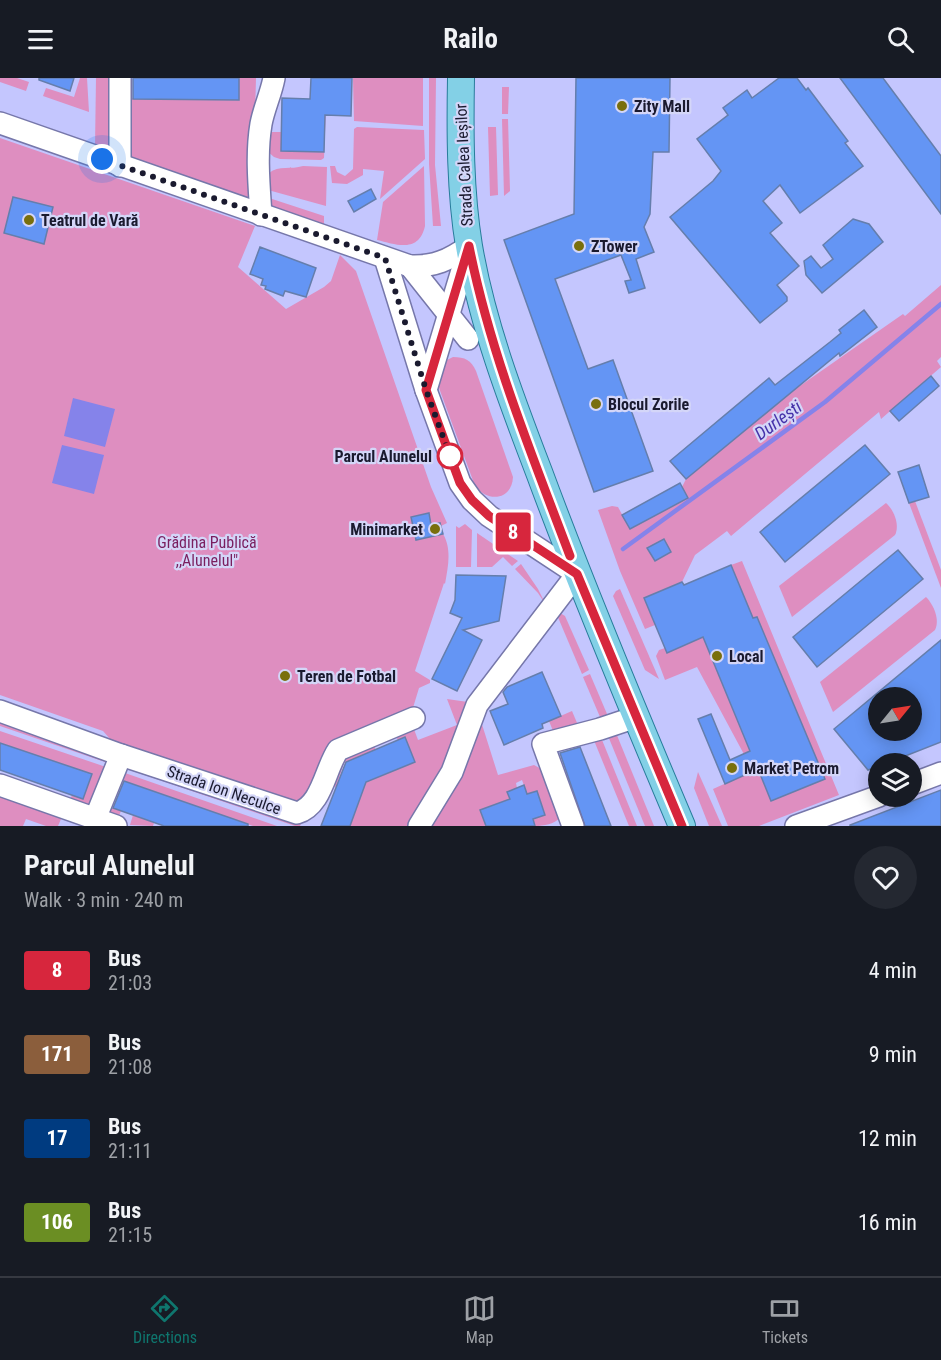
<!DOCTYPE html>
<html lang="en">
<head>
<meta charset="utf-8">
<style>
  body { margin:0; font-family:"Roboto Condensed",sans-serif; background:#242831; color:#f1f3f6; height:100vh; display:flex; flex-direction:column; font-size:22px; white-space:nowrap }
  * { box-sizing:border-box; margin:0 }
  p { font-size:20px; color:#9ea1a6 }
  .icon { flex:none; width:33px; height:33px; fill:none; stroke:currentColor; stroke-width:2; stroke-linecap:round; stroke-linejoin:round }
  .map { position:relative; height:748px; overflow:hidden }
  .side { display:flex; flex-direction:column; background:#171b24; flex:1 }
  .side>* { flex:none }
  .badge { padding:0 12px; border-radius:4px; font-size:21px; line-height:39px }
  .needle { width:39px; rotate:60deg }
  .fabs { position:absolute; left:868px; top:609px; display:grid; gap:12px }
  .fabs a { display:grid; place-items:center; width:54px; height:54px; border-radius:50%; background:#171b24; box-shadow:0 3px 15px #0003; font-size:30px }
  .you { position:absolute; width:30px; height:30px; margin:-15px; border:4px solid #fff; border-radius:50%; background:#1a73e8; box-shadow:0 0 0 9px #1a73e833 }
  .map>.badge { position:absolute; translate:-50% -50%; box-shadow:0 0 0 3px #fff }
  .round { display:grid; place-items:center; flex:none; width:63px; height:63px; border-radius:32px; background:#242831 }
  .overview { display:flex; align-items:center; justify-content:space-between; height:102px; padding:0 24px }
  h1 { font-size:28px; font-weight:700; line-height:45px }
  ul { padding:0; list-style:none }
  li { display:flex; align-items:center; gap:18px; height:84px; padding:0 24px }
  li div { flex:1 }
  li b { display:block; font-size:22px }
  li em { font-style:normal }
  li .badge { min-width:66px; font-weight:700; text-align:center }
  header { display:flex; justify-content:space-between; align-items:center; height:78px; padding:0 24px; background:#171b24; font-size:27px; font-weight:700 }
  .tabs { display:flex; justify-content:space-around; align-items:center; height:84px; border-top:2px solid #363941; background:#171b24; font-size:16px; color:#9ea1a6 }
  .tabs a { display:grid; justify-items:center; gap:3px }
  .tabs .current { color:#0f766e }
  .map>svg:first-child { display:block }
  .green { fill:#de8ec0 }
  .water { fill:#8583ea }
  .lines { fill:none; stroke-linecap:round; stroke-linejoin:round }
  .stream { stroke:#8583ea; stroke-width:4.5 }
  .building { fill:#6495f4; stroke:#657eac; stroke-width:1.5; fill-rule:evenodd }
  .minor-casing { stroke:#7677aa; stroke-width:24 }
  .major-casing { stroke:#287c9b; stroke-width:28 }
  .minor { stroke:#fff; stroke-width:21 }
  .major { stroke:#83d0e6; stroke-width:26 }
  .line-casing { stroke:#fff; stroke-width:14 }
  .line { stroke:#d7263d; stroke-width:9 }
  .walk { stroke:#1a1a2f; stroke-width:6; stroke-dasharray:0 10.8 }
  .poi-dot { fill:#796f0d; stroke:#d4d6f8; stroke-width:2 }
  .stop-dot { fill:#fff; stroke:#d7263d; stroke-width:3 }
  .labels { text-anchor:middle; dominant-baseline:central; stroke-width:4.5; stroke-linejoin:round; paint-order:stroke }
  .poi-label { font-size:16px; font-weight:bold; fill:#1a1a2f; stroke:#d4d6f8; text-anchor:start }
  .street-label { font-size:16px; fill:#1a1a2f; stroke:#d4d6f8 }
  .stop-label { font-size:16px; font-weight:bold; fill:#1a1a2f; stroke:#d4d6f8; text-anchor:end }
  .park-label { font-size:16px; fill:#7a1e5f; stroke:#d4d6f8 }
  .water-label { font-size:18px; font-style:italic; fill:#4532a9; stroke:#d4d6f8 }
</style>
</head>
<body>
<header><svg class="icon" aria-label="menu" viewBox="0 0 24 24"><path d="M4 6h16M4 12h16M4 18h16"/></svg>Railo<svg class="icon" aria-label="search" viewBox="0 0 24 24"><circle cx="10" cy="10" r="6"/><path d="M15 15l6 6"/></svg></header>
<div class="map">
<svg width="941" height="748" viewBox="0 0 941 748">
  <rect width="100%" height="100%" fill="#c4c6fe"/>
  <g class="green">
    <polygon points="0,0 17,0 29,4 26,13 0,4"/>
    <polygon points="80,0 87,0 89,34 43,18 46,10 74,19"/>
    <polygon points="96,0 113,0 111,69 107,72 95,69"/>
    <polygon points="239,0 256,0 253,114 249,120 245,122 130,84 127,20 239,22"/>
    <polygon points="353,0 423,0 423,48 354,43"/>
    <polygon points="429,0 436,0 435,87 441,148 433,148 429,86"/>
    <polygon points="502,9 509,9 508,36 502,36"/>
    <polygon points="325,30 326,30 324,80 321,82 280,81 274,79 267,73 267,54 281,54 281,73 324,73"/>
    <polygon points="502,41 508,41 510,113 504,118"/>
    <polygon points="357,49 424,52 425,81 380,121 384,93 363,91 363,97 347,106 332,105 330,88 335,88 337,94 345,98 353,91 354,51"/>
    <polygon points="488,49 496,49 498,117 490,118"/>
    <path d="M0,60L255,148L238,189L286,231L324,209L331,203L340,177L356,193L431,409L447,445L441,448L440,445L431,447L428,435L411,439L416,462L443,456C452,471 448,489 445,506L444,505L415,593L430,602V605L419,610L412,633L357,654L313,712L301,725L292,724L111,662L103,653L0,617Z"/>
    <path d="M303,88L327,89L326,128L268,112L269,95C279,87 291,92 303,88Z"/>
    <path d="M424,88L425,148C419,175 397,167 377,162L383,124Z"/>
    <polygon points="266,119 324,138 324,150 270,131"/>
    <polygon points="941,207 941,279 937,283 941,289 881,341 879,334 731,458 727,453 695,477 682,504 644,520 655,547 645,551 620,493 598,432 612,428 618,429 630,451 687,420 682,409 686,401 784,319 903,236 905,238"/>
    <path d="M453,279C465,279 471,282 476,293L513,399C512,422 488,425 475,408L439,310L437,302L443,284Z"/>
    <polygon points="915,423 941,492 941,510 909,425"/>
    <path d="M886,425C894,432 900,447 895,457L792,539L779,508Z"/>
    <polygon points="465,446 472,452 471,489 456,489 456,448 459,450"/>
    <polygon points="477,455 518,483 512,488 503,479 492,489 477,489"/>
    <polygon points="742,483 839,717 759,748 728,748 713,711 753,693 697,589 665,602 656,578 659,572 665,570 667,574 703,559 824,701 757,539 753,540 731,487"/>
    <polygon points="521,486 538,511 546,527 538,515 515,491"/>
    <polygon points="620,511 659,601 645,592 613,518 616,513"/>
    <path d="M926,519C934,527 940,542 935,552L833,634L820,604Z"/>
    <polygon points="560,535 565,538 589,592 582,596 557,537"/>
    <polygon points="590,596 610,643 603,646 583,599"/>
    <polygon points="447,621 468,624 441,702 412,748 350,748 366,704 415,683 405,660 398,663 396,657 412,646 418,662 457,647"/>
    <polygon points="572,633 580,652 553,653 549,643"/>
    <path d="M479,637L498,697L534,687L545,693L560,740C554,746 544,748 535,748L533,741L545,736L537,713L527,716L522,702L516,705L517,710L507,714L510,721L480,732L486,748H426Z"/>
    <polygon points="0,640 104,675 108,685 0,648"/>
    <polygon points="614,650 654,748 645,748 606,653"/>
    <polygon points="0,653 106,689 92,726 88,729 68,728 72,717 83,720 91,696 0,665"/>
    <polygon points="600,657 637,748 629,748 593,660"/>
    <polygon points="373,666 376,672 344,685 336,709 331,706 337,684"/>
    <polygon points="126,685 302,743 300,748 295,748 124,690"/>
    <polygon points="698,694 722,748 709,748 694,710"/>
    <polygon points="125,695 277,748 253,748 122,702 112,730 121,733 118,740 114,742 107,733 123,696"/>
    <polygon points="0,712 64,734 58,748 46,748 26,741 23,748 0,748"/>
    <polygon points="133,737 154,745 153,748 130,747"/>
  </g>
  <g class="water">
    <polygon points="73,320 115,331 105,369 64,358"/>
    <polygon points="62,367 104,377 94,416 52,405"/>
  </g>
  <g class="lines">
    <polyline class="stream" points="623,471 825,324 941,226"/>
  </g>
  <g class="building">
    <polygon points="39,0 74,0 70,13 39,2"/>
    <polygon points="133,0 239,0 239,22 133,21"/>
    <polygon points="311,0 352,0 351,38 325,37 324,74 281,73 282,20 310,21"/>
    <polygon points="576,0 670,0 669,74 653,74 650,136 644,149 654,174 636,181 645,210 629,215 625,203 631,202 621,177 555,201 588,291 613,282 653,393 594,414 504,162 574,136"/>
    <polygon points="779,0 797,0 806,12 808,10 848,63 845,65 863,88 800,135 780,107 763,123 782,145 770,155 799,188 777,207 787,219 787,223 760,245 670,139 713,103 721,93 697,61 728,37 723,30 747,12 752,20"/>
    <polygon points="840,0 883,0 941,78 941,136"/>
    <polygon points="371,111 376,121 354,134 348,123"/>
    <polygon points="13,119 53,129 44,166 4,155"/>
    <polygon points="853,141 869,146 883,164 822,215 806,197 804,183 811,178 821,190 833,181 823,167"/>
    <polygon points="260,169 316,190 306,219 285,213 283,218 265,211 266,208 261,207 263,201 250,196"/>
    <polygon points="864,232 877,249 840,278 839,275 686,401 670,383 769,300 775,307 830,264 841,255 839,252"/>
    <polygon points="931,298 939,308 899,343 890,333"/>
    <polygon points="865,367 890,396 785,484 760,454"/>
    <polygon points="919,387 929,419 909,425 898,394"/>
    <polygon points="680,405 688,420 630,451 622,437"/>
    <polygon points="429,435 431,447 440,445 443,456 416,462 411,439"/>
    <polygon points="664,461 671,474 655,483 647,470"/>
    <polygon points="898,472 923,501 817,589 793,559"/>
    <polygon points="731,487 753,540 757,539 825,701 771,723 758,691 725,706 698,641 711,636 730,682 750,673 703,559 667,575 644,520 682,504 684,507"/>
    <polygon points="456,497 506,498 499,543 463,552 482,562 457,613 432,601 462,540 450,535 455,522"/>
    <path d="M941,562V664L885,686H879V688L868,692L834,651ZM879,620H912V652H879Z"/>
    <polygon points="542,594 561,638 542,646 543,650 504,667 490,633 508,626 503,614 507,609"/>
    <polygon points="405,659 415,684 366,704 350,748 321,748 346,684"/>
    <polygon points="0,665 92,696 83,721 0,692"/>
    <polygon points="580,669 611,748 585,748 560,675"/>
    <polygon points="124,703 248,746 248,748 164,748 113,730"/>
    <polygon points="524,707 527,716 537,713 545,737 533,741 535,748 486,748 480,732 510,721 507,714"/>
    <polygon points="941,712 941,748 850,748 850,747"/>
  </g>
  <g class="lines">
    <g class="minor-casing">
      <g id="minor">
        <path d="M0,45L410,188C434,189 449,182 469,168"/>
        <polyline points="120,88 120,0"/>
        <path d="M261,137C259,107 256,76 261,46C264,30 271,16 274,0"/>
        <polyline points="385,180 426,312 460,405 472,422 489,438 577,496 477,627 452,694 419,748"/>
        <polyline points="410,188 468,261"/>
        <polyline points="426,312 469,169"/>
        <path d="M0,633L121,677L297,735C322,728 325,691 338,672L414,640"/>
        <polyline points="912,706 941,695"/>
        <polyline points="0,707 116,748"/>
        <polyline points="95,741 121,677"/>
        <polyline points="573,748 543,666 600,651 636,639"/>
        <polyline points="796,748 879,718"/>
      </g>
    </g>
    <g class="major-casing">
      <path id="major" d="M461,0C460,55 460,113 469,168C482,245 511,321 539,394C583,513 632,630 682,748"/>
    </g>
    <use href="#minor" class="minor"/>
    <use href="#major" class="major"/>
  </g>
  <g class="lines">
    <g class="line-casing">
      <path id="line" d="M570,478C532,377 490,275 469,168L426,312L442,356L460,405L472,422L489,438L577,496L682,748"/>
    </g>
    <use href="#line" class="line"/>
    <polyline class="walk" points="102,81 385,180 426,312 450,378"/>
  </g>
  <g class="poi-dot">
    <circle cx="622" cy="28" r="6"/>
    <circle cx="29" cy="142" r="6"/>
    <circle cx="579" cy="168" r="6"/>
    <circle cx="596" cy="326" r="6"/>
    <circle cx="435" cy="451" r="6"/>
    <circle cx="717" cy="578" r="6"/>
    <circle cx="285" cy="598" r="6"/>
    <circle cx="732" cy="690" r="6"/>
  </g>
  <circle class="stop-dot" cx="450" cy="378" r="12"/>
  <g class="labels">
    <g class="poi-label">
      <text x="634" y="28">Zity Mall</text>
      <text x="41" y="142">Teatrul de Vară</text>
      <text x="591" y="168">ZTower</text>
      <text x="608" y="326">Blocul Zorile</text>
      <text x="423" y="451" text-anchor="end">Minimarket</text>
      <text x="729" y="578">Local</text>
      <text x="297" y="598">Teren de Fotbal</text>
      <text x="744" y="690">Market Petrom</text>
    </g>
    <g class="street-label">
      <text transform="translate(464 87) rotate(-93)">Strada Calea Ieșilor</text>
      <text transform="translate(224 712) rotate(19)">Strada Ion Neculce</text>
    </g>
    <g class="stop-label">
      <text x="432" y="378">Parcul Alunelul</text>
    </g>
    <g class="park-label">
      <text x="207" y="464">Grădina Publică<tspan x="207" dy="18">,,Alunelul"</tspan></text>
    </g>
    <g class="water-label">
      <text transform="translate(778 342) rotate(-36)">Durlești</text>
    </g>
  </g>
</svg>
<div class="fabs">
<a><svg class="needle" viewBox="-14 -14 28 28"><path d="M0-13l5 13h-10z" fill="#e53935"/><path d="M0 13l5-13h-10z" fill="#9ea1a6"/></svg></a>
<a><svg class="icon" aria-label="layers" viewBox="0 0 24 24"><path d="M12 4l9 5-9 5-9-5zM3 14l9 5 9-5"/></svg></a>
</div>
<div class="you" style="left:102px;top:81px"></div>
<b class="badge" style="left:513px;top:454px;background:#d7263d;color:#fff">8</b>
</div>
<section class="side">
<div class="overview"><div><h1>Parcul Alunelul</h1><p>Walk · 3 min · 240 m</p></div><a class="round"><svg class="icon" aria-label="heart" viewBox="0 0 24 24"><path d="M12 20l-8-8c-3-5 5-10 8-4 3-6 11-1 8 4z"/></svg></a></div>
<ul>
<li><span class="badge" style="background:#d7263d;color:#fff">8</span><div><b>Bus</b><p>21:03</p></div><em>4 min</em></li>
<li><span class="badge" style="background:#8b5e3c;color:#fff">171</span><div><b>Bus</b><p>21:08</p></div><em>9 min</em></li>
<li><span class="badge" style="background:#003b80;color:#fff">17</span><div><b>Bus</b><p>21:11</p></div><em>12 min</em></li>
<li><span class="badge" style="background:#6b8e23;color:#fff">106</span><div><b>Bus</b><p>21:15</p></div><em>16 min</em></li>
</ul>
</section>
<nav class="tabs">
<a class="current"><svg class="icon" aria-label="directions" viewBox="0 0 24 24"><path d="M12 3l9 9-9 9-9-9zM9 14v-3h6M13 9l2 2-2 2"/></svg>Directions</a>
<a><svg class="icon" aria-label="map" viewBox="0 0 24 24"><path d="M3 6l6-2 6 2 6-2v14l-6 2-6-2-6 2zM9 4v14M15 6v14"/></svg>Map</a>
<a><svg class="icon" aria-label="tickets" viewBox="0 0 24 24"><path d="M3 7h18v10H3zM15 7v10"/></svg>Tickets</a>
</nav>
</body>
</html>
